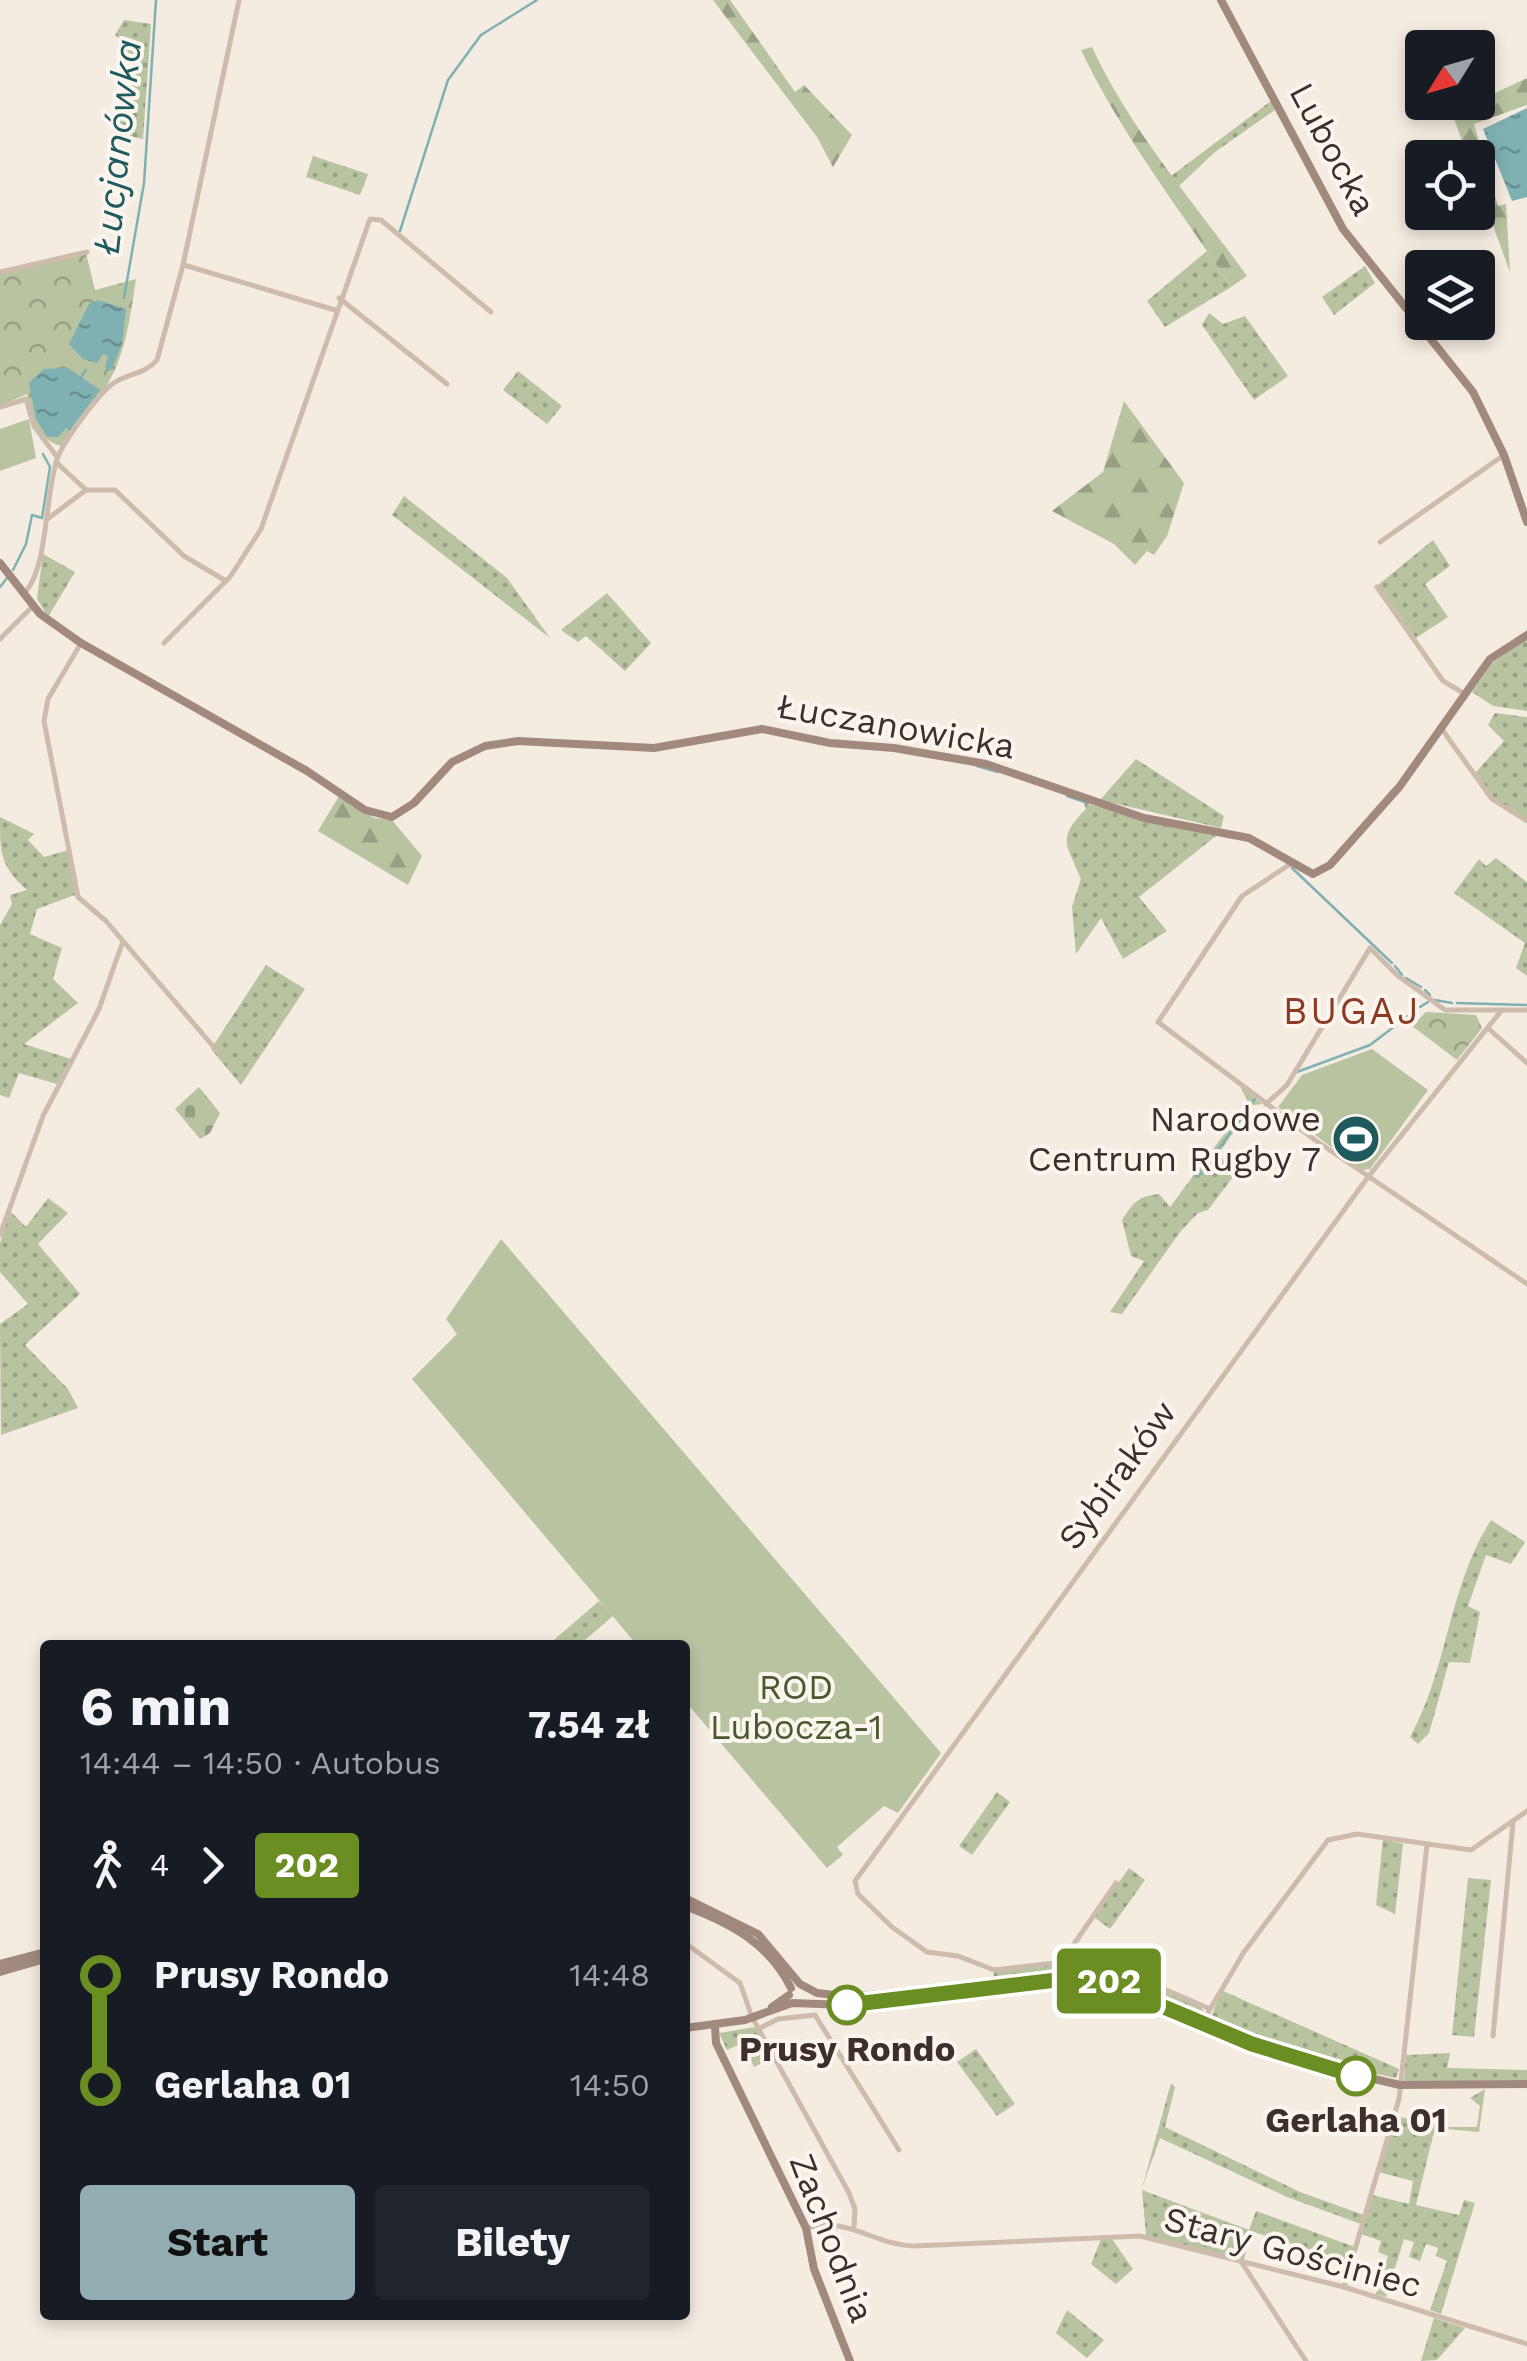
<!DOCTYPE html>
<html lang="pl">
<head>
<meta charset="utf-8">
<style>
  body { margin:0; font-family:"Work Sans",sans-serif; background:#20242c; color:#f1f3f6; height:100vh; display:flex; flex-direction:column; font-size:38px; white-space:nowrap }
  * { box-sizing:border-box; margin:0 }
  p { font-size:32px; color:#9ea1a6 }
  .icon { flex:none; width:55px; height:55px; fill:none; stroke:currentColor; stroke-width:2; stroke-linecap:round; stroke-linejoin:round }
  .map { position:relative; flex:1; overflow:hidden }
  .drawer { position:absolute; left:40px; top:1640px; width:650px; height:680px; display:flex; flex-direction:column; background:#171b24; border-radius:10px; box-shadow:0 5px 15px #0003 }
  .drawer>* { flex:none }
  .badge { padding:0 20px; border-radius:8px; font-size:35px; line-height:65px }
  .needle { width:65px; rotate:233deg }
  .tools { position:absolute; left:1405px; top:30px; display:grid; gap:20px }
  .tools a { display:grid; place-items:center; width:90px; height:90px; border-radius:10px; background:#171b24; box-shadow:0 5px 15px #0003; font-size:50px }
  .map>.badge { position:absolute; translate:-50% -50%; box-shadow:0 0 0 5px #fff }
  .legs { display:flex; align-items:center; gap:15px; height:110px; padding:0 40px; font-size:32px }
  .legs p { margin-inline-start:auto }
  .headline { display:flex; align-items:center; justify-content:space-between; height:170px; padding:0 40px }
  h1 { font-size:55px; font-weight:700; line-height:75px }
  .action { display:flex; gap:20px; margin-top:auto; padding:20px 40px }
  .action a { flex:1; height:115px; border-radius:10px; background:#92aeb2; color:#111; font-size:40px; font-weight:700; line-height:115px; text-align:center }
  .action a+a { background:#20242c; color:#f1f3f6 }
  ul { padding:0 40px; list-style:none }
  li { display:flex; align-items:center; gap:35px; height:110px; font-size:38px }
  li i { display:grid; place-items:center; width:15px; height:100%; margin:0 12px; background:currentColor }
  li i::after { content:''; width:25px; height:25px; margin:-12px; border:8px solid; border-radius:50%; background:#171b24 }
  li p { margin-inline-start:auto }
  li:first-child i { background:linear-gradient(#0000 50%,currentColor 0) }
  li:last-child i { background:linear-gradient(currentColor 50%,#0000 0) }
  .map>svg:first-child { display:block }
  .grass { fill:url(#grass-dots) }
  .forest { fill:url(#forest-firs) }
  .cemetery { fill:url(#cemetery-stones) }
  .park { fill:url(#park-crowns) }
  .garden { fill:#b8c4a0 }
  .water { fill:url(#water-ripples) }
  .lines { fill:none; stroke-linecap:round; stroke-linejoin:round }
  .stream { stroke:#7fb0b2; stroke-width:2.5 }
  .street { stroke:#cdbbac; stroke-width:5 }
  .secondary { stroke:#a18a7d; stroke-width:8 }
  .line-1-casing { stroke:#fff; stroke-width:22 }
  .line-1 { stroke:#6b8e23; stroke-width:15 }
  .stop-1-dot { fill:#fff; stroke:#6b8e23; stroke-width:5 }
  .labels { text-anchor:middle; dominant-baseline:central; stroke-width:8; stroke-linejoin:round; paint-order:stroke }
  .street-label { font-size:35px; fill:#3b302b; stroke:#fbf5ee }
  .poi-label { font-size:35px; fill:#3b302b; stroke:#fbf5ee; text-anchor:end }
  .park-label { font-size:35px; fill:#4a5a2e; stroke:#fbf5ee }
  .stop-label { font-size:35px; font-weight:bold; fill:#3b302b; stroke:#fbf5ee }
  .water-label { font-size:38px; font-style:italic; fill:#1f5a5e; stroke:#fbf5ee }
  .neighbourhood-label { font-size:38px; letter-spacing:2.5px; fill:#8c3b22; stroke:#fbf5ee }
</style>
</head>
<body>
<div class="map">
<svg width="1527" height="2361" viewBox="0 0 1527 2361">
  <defs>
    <pattern id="grass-dots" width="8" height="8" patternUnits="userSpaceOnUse" patternTransform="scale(2.5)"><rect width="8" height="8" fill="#b8c4a0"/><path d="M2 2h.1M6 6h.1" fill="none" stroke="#97a083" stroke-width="1.8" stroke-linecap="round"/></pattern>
    <pattern id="forest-firs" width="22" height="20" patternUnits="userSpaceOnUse" patternTransform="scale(2.5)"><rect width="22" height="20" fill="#b8c4a0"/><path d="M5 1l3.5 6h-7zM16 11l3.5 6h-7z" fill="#97a083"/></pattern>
    <pattern id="cemetery-stones" width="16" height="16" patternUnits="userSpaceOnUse" patternTransform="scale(2.5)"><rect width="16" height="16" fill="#b8c4a0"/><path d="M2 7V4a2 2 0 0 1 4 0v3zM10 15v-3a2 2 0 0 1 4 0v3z" fill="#97a083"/></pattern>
    <pattern id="park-crowns" width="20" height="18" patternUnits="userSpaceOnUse" patternTransform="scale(2.5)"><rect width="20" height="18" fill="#b8c4a0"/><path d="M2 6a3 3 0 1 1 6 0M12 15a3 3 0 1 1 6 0" fill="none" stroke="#97a083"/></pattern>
    <pattern id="water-ripples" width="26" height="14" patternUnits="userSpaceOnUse" patternTransform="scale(2.5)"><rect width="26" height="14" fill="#7fb0b2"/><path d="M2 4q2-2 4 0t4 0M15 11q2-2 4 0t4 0" fill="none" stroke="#699091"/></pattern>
  </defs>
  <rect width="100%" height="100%" fill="#f4ebe1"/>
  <g class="grass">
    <polygon points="124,20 151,24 143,139 118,134 124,43 115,35"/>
    <polygon points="1271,101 1275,110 1215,152 1178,187 1171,176"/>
    <polygon points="313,156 368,174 360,195 306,177"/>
    <polygon points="1207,251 1231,287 1165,327 1147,301"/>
    <polygon points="1365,266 1375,283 1334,315 1322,297"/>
    <polygon points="1209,313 1223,324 1245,316 1288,376 1254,400 1202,325"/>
    <polygon points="518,371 562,406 547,424 503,390"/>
    <polygon points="404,496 507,578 550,638 392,515"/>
    <polygon points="1433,540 1450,566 1425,584 1448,617 1416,638 1378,585"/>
    <polygon points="43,554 75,572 48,617 37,599"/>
    <polygon points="607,593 651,643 625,671 586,636 578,642 561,630"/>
    <polygon points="1527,639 1527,711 1493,706 1472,692 1492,663"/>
    <polygon points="1495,713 1527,717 1527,820 1489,795 1476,772 1504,741 1488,725"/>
    <polygon points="1136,759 1224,816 1221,828 1100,800"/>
    <path d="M1084,803L1216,836L1139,897L1167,931L1123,959L1101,918L1076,954L1072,907L1081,879C1067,844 1056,839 1086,809Z"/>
    <path d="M0,817L34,834L28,840L44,857L68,850L75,895L37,909L30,934L62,948L53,979L78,1003L24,1044L71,1059L57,1084L19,1073L9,1098L0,1095V925L12,904L10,895L27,890C0,866 0,853 0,817Z"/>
    <polygon points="1496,858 1527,882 1527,976 1516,968 1525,943 1454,893 1479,859 1486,866"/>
    <polygon points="266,965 305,989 241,1085 211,1049"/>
    <path d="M1240,1086L1262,1104L1253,1105L1218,1154L1236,1173L1208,1210L1198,1213L1180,1232L1122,1314L1110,1312L1144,1261L1131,1256L1122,1220C1133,1203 1138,1196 1159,1194L1170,1207L1248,1102Z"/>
    <polygon points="48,1198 68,1213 38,1244 80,1294 25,1345 68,1389 78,1408 1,1435 0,1324 28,1304 0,1272 0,1243 10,1211 26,1227"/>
    <path d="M1491,1520L1525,1542L1511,1564L1486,1555L1468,1606L1480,1612L1470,1663L1449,1662L1429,1733L1418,1744L1410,1737C1448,1669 1448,1587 1491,1520Z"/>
    <polygon points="599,1601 613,1616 579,1645 548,1645"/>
    <polygon points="997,1792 1010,1802 972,1855 959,1846"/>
    <polygon points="1383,1839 1403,1844 1395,1914 1376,1905"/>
    <polygon points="1129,1868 1145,1880 1110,1929 1094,1917"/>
    <polygon points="1468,1878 1491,1880 1474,2037 1452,2035"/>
    <polygon points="1069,1963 1116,1969 1200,2006 1205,2013 1199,2017 1090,1972 993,1980 994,1972"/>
    <polygon points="1221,1990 1399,2069 1396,2078 1299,2058 1210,2021"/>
    <polygon points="755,2027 772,2058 754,2067 743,2043 727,2050 719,2033"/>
    <polygon points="976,2049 1015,2104 997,2116 957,2062"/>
    <polygon points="1450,2053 1447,2068 1527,2070 1527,2080 1404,2082 1406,2055"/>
    <polygon points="1171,2083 1175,2087 1165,2127 1300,2192 1364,2215 1361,2224 1287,2197 1160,2138 1142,2188"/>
    <polygon points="1485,2089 1479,2132 1435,2128 1416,2205 1459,2215 1464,2200 1475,2203 1441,2314 1430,2310 1447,2261 1436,2256 1438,2248 1426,2244 1420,2261 1409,2257 1414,2242 1404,2239 1386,2297 1376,2294 1388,2256 1378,2252 1381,2241 1361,2234 1372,2195 1409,2204 1413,2181 1378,2172 1395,2116 1448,2127 1477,2127 1480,2106 1470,2098"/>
    <polygon points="1142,2190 1249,2230 1256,2211 1355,2247 1350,2262 1250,2231 1244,2260 1146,2235"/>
    <polygon points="1101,2239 1112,2239 1133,2269 1116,2284 1091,2264"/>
    <polygon points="1067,2310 1104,2340 1087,2358 1056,2333"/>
    <polygon points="1434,2318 1465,2328 1437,2360 1421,2361"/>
  </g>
  <g class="forest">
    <polygon points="713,0 730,0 795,92 804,85 852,135 833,167 817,137"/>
    <path d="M1092,47C1131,131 1193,201 1247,276L1231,287C1180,209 1122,136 1081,50Z"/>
    <polygon points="1527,78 1527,105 1474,124 1498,206 1506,204 1510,272 1478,185 1478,158 1468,157 1452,113"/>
    <polygon points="1124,401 1184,483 1167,536 1154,555 1147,551 1135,565 1114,544 1052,511 1103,472"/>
    <polygon points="339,796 374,818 392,820 422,856 408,885 318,831"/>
  </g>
  <polygon class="cemetery" points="199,1087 220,1113 210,1133 200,1139 175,1109"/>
  <g class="park">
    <path d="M86,253L95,290L136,279C124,363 117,381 61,446C36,439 33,417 27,394L0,406V273Z"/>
    <polygon points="1426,1012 1476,1015 1482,1028 1457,1060 1412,1026"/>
  </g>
  <g class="garden">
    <polygon points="29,419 36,458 0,471 0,429"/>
    <polygon points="1372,1049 1428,1090 1370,1169 1362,1170 1278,1107 1302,1075"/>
    <polygon points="501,1239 941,1753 898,1813 884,1806 837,1847 843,1855 827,1868 685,1701 685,1645 637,1645 412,1379 457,1334 446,1319"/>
  </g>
  <g class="water">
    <polygon points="1527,108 1527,197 1512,201 1483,129"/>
    <polygon points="98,300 126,309 122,344 111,371 105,367 108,356 103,354 97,363 83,359 69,344 89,304"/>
    <polygon points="68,368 100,390 69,431 66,428 58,437 47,437 36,419 29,383 44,369"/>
  </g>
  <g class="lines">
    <g class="stream">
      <polyline points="400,231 448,80 481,35 537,0"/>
      <polyline points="124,298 144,183 156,0"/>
      <polyline points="81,377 86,370"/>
      <polyline points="13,570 26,544 32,515 42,518 50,467 43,454"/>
      <polyline points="0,587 7,578"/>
      <polyline points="977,766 998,772"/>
      <polyline points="1067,796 1088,803"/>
      <polyline points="1292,868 1392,963"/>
      <polyline points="1395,966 1402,975"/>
      <polyline points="1406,978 1421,987"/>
      <polyline points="1425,990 1430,995"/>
      <polyline points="1435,1000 1452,1003"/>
      <polyline points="1457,1003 1527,1005"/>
      <polyline points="1420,1007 1428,1002"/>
      <polyline points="1297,1072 1370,1045 1416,1010"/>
      <polyline points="1198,1177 1255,1099"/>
    </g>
    <g class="street">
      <polyline points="184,265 335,310"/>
      <polyline points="0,272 87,252"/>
      <polyline points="339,298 447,384"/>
      <polyline points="0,407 26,399 34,426 57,457"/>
      <polyline points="56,462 86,490"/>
      <polyline points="46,520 86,490 115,490 184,556 226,581"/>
      <polyline points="1380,542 1504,455"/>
      <polyline points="1377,587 1443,681 1465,694"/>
      <path d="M24,593C48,571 45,493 57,460C62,443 101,389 117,381C132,373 146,373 157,360L183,265L239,0"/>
      <polyline points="0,639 33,606"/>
      <polyline points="81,643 48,699 44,721 78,897 106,921 218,1052"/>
      <polyline points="164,643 230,577 261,529 370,219 381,220 491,312"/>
      <polyline points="1441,728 1492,799 1527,821"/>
      <polyline points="1292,863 1242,896 1158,1022 1315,1140 1527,1284"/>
      <polyline points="1489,1029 1527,1063"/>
      <polyline points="1266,1104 1287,1085 1370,948 1397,975 1445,1010 1527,1010"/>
      <polyline points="0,1235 43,1116 99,1009 123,941"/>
      <polyline points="685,1943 740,1983 752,2017 849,2193 855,2209 854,2226"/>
      <polyline points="1061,1963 1116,1883"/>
      <polyline points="1208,2008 1108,1965 1071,1961 994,1970 958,1956 927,1952 892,1927 858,1894 855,1881 1368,1177 1501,1011"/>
      <polyline points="1203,2021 1244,1952 1328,1840 1357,1834 1471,1850 1527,1811"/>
      <polyline points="758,2029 778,2019 815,2015 899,2150"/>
      <polyline points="1493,2036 1513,1822"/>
      <path d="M806,2228C848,2216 874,2245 914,2246L1140,2236L1344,2287L1527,2344"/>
      <polyline points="1242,2263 1306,2361"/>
      <polyline points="1344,2287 1399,2099 1427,1845"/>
    </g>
    <g class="secondary">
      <polyline points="1221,0 1343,229 1473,392 1504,455 1527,522"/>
      <polyline points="0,563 40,614 81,643 307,771 365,810 392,817 414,803 452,762 485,746 518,741 654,748 762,729 830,743 894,748 986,764 1144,818 1249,838 1313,874 1330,865 1400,786 1490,659 1527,635"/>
      <polyline points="685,1898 758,1934 800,1984 817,1993 852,1997 939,1988"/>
      <path d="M685,1906C730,1923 769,1943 791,1988"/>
      <polyline points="0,1964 45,1952"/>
      <polyline points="0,1972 45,1959"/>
      <polyline points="772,2007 789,1995"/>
      <polyline points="715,2027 716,2043 806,2228 814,2269 850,2361"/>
      <polyline points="685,2028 745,2020 792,2003 847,2005 1090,1976 1301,2062 1400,2085 1527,2084"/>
    </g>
  </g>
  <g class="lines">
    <g class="line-1-casing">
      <polyline id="line-1" points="847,2005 1090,1976 1252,2044 1356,2076"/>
    </g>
    <use href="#line-1" class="line-1"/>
  </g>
  <defs>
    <g id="stadium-disc" transform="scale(2.5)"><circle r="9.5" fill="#1f5a5e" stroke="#fbf5ee"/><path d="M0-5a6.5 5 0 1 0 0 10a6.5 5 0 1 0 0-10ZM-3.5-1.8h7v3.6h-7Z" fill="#fff"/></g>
  </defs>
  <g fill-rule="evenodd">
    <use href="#stadium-disc" x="1356" y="1139"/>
  </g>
  <g class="stop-1-dot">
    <circle cx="847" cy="2005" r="18"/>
    <circle cx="1356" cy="2076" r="18"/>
  </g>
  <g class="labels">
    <g class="street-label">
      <text transform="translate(1333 149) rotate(62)">Lubocka</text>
      <text transform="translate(896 726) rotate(10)">Łuczanowicka</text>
      <text transform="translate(1117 1475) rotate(-54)">Sybiraków</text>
      <text transform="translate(832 2238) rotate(69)">Zachodnia</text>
      <text transform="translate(1293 2252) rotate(15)">Stary Gościniec</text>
    </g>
    <g class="poi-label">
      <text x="1321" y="1119">Narodowe<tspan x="1321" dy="40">Centrum Rugby 7</tspan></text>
    </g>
    <g class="park-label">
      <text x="796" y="1687">ROD<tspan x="796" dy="40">Lubocza-1</tspan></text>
    </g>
    <g class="stop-label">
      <text x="847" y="2049">Prusy Rondo</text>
      <text x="1356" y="2120">Gerlaha 01</text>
    </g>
    <g class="water-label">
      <text transform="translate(117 147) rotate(-84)">Łucjanówka</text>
    </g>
    <g class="neighbourhood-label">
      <text x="1352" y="1011">BUGAJ</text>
    </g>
  </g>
</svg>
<div class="tools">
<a><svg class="needle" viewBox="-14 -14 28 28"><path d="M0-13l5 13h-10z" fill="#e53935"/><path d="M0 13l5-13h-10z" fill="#9ea1a6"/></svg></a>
<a><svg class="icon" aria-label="locate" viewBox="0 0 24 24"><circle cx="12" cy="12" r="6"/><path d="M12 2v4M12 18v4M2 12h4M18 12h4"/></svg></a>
<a><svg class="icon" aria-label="layers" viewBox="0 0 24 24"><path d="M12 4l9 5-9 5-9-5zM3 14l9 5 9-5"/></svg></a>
</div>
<b class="badge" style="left:1109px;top:1981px;background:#6b8e23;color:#fff">202</b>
<section class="drawer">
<div class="headline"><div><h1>6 min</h1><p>14:44 – 14:50 · Autobus</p></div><b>7.54 zł</b></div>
<div class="legs"><svg class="icon" aria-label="walk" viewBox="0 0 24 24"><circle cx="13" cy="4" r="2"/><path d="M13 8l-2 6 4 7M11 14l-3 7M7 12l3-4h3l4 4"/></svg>4<svg class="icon" aria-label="forward" viewBox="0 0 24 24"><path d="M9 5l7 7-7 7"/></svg><b class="badge" style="background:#6b8e23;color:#fff">202</b></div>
<ul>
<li><i style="color:#6b8e23"></i><b>Prusy Rondo</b><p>14:48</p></li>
<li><i style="color:#6b8e23"></i><b>Gerlaha 01</b><p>14:50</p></li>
</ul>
<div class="action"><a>Start</a><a>Bilety</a></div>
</section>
</div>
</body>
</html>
